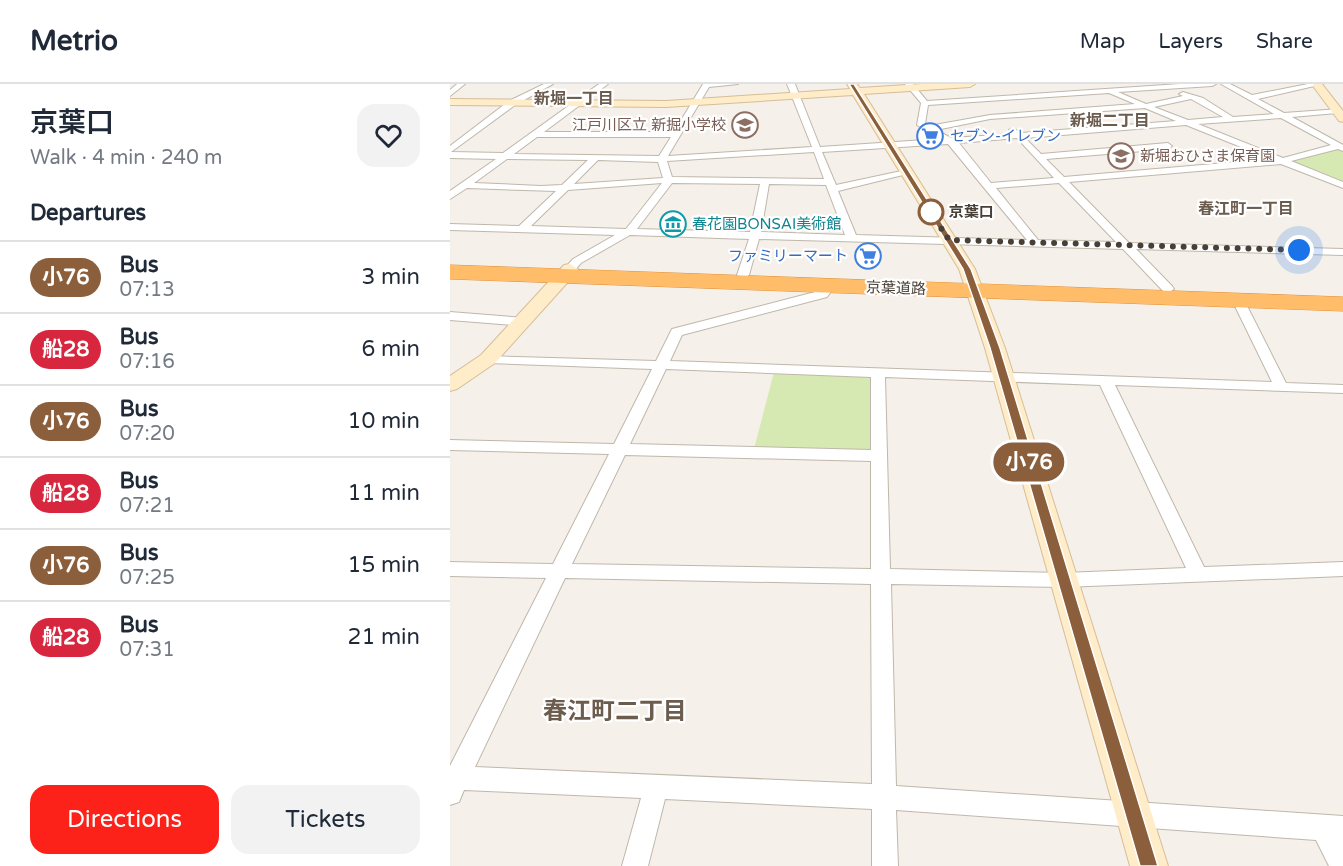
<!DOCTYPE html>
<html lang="en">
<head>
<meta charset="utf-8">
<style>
  body { margin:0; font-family:"Varela Round","Noto Sans JP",sans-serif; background:#f2f2f3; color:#1f2937; height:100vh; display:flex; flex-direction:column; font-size:22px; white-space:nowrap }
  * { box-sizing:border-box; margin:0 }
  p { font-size:20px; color:#747a83 }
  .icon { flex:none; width:33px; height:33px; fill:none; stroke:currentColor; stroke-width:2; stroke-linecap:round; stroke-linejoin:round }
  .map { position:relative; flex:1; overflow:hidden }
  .details { display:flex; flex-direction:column; background:#fff; width:450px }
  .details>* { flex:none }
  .badge { padding:0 12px; border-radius:20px; font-size:21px; line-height:39px }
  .you { position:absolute; width:30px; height:30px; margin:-15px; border:4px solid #fff; border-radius:50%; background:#1a73e8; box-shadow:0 0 0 9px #1a73e833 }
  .map>.badge { position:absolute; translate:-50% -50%; box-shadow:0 0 0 3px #fff }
  h2 { padding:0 30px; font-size:22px; line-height:54px }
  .round { display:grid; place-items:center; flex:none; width:63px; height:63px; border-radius:18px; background:#f2f2f3 }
  .overview { display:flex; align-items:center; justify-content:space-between; height:102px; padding:0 30px }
  h1 { font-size:28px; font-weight:600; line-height:45px }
  .cta { display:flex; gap:12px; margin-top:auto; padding:12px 30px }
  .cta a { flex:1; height:69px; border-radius:18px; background:#fc2219; color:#fff; font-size:24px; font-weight:600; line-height:69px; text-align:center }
  .cta a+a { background:#f2f2f3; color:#1f2937 }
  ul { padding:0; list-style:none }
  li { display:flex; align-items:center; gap:18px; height:72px; padding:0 30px; border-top:2px solid #e0e1e3 }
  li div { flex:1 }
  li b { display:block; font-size:22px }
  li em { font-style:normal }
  li .badge { min-width:66px; font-weight:700; text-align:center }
  header { display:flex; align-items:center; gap:36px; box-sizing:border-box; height:84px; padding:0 30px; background:#fff; border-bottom:2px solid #e0e1e3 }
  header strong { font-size:28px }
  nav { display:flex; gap:33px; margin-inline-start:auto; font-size:21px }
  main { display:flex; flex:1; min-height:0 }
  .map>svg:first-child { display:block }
  .green { fill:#d6e9b2 }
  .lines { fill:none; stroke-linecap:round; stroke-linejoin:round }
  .street-casing { stroke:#c0b7ab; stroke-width:2 }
  .secondary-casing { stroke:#d5be99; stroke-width:2 }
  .highway-casing { stroke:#df9038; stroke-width:1 }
  .street { fill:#fff; fill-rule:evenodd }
  .secondary { fill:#ffecc9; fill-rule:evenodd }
  .highway { fill:#ffbd6a; fill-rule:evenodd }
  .line { fill:#8b5e3c; stroke:#fff; stroke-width:1.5 }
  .walk { stroke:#484037; stroke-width:6; stroke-dasharray:0 10.8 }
  .stop-dot { fill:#fff; stroke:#8b5e3c; stroke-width:3 }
  .labels { text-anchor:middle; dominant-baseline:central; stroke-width:4.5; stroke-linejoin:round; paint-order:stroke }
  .far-education-label { font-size:15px; fill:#785e54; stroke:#fff; text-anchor:end }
  .far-shop-label { font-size:15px; fill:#366cbe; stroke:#fff; text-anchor:start }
  .far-stop-label { font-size:15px; font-weight:bold; fill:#484037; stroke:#fff; text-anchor:start }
  .far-culture-label { font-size:15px; fill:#0d838f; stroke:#fff; text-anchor:start }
  .far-street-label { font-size:15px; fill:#484037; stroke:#fff }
  .far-neighbourhood-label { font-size:16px; font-weight:bold; fill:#6b5c4e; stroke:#fff }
  .near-neighbourhood-label { font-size:24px; font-weight:bold; fill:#6b5c4e; stroke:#fff }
</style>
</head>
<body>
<header>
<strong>Metrio</strong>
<nav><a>Map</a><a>Layers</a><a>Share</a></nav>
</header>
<main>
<section class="details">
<div class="overview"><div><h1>京葉口</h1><p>Walk · 4 min · 240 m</p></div><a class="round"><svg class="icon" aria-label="heart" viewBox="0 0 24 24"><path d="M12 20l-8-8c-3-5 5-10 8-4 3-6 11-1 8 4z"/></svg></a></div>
<h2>Departures</h2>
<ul>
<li><span class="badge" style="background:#8b5e3c;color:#fff">小76</span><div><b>Bus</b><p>07:13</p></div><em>3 min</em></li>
<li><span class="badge" style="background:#d7263d;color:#fff">船28</span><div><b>Bus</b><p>07:16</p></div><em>6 min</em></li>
<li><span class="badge" style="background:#8b5e3c;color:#fff">小76</span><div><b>Bus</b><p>07:20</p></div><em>10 min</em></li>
<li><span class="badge" style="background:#d7263d;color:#fff">船28</span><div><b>Bus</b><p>07:21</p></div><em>11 min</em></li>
<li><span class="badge" style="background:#8b5e3c;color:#fff">小76</span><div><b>Bus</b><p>07:25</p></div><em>15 min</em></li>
<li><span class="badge" style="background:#d7263d;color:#fff">船28</span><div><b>Bus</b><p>07:31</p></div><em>21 min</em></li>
</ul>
<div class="cta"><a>Directions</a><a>Tickets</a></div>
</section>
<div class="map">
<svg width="893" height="782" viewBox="0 0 893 782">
  <rect width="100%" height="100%" fill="#f5f0e9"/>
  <g class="green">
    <polygon points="888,64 893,67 893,99 839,77"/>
    <polygon points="324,288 424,292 425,367 304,365"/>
  </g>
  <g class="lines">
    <g class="street-casing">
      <g id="street">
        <polygon points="7,0 15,0 0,12 0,6"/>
        <path d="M94,0H103L65,21L1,68L53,69L149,0H158L94,48H224L253,0H288L259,3L218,72L362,63L337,0H345L370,63L490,55L467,41L471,19L455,0H463L477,17L730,0H766L762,2L668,8L696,20L733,12L729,10L733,8L753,14L783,33L824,30L771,0H780L802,11L858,0H873L808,15L834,29L890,25L891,27L887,29L842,33L893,61V67L888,65L841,77L893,98V104L831,80L619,98L679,159L893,165V171L686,165L722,202L724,205L718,209L714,208L673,165L309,155L299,191L293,195L287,191L299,155L180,151L131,179L124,187L120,188L114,185L123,175L165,151L0,146V140L69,142L106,107L17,104L0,115V107L46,75L0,74V62L59,17ZM659,9L685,20L540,31L479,42L475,40L478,21ZM741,15L773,33L738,36L704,23ZM695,24L726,37L571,49L563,44L559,46L562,50L501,54L486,46L540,35ZM831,34L881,61L833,74L748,40ZM736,41L821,75L614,93L596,75L718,65L722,62L718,59L591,70L575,54ZM87,53H221L209,72L64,70ZM567,54L604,94L541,99L509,59ZM498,60L577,156L406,151L388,107L461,89L456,86L386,101L372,68ZM364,68L374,95L222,93L217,77ZM57,75L138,76L112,101L91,102L24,99ZM148,76L208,78L213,94L124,100ZM212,99L176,145L81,142L118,106ZM222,99L310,100L300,148L187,145ZM609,99L666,158L588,156L546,104ZM319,100L376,101L395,151L311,148Z"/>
        <path d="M379,198L385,202L377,213L232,251L220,277L822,298L782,216L788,212L794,216L836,299L893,301V309L665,301L754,483L893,478V492L614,503L441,500L446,702L893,732V782H879L866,756L446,726L448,782H422V725L215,715L198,782H172L191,714L14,706L9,718L0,721V682L96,494L0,492V478L103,480L159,370L0,366V356L164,360L202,285L38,279L33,278L31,275L33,272L206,277L222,245L369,207L375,199ZM216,285L421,293V366L180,360ZM435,293L650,301L736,484L614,489L440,485ZM175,371L421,377V485L122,480ZM115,494L421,500L422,700L25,683Z"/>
        <polygon points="0,228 74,234 80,238 74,242 0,236"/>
      </g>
    </g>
    <g class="secondary-casing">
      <g id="secondary">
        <polygon points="397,0 407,0 410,4 472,0 525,0 520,3 414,10 525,185 555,264 718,782 680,782 535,264 509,185 403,11 216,23 0,21 0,15 216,17 400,5"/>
        <polygon points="864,0 872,0 893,27 893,38 889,37 863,2"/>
        <polygon points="120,180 128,185 126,189 45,279 7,305 0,307 0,292 31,271 114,181"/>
      </g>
    </g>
    <g class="highway-casing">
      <polygon id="highway" points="0,181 893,213 893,227 0,195"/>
    </g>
    <use href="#street" class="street"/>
    <use href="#secondary" class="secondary"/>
    <use href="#highway" class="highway"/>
  </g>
  <polygon class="line" points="399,0 404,0 521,185 550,264 708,782 690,782 540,264 513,185"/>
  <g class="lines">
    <polyline class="walk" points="481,128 477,123 499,156 849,166"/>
  </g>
  <defs>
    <g id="school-ring" transform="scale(1.35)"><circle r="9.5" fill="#fff" stroke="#8d6e63" stroke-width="1.5"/><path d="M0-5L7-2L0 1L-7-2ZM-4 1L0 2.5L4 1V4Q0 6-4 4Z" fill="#8d6e63"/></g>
    <g id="supermarket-ring" transform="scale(1.35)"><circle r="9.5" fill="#fff" stroke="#3f7fe0" stroke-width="1.5"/><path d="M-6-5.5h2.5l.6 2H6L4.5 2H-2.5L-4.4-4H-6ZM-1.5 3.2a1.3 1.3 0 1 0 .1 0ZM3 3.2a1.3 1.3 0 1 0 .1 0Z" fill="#3f7fe0"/></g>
    <g id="museum-ring" transform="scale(1.35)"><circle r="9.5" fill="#fff" stroke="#0f9aa8" stroke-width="1.5"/><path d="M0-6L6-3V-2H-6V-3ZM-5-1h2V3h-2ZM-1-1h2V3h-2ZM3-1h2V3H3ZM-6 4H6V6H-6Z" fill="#0f9aa8"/></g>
  </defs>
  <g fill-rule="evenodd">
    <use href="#school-ring" x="295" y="41"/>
    <use href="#supermarket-ring" x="480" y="52"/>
    <use href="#school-ring" x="671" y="72"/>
    <use href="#museum-ring" x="223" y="140"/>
    <use href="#supermarket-ring" x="418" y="172"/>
  </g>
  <circle class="stop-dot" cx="481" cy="128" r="12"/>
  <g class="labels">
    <g class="far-education-label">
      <text x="276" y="41">江戸川区立 新掘小学校</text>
      <text x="690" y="72" text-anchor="start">新堀おひさま保育園</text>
    </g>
    <g class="far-shop-label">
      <text x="500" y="52">セブン-イレブン</text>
      <text x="398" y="172" text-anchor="end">ファミリーマート</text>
    </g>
    <g class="far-stop-label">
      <text x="499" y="128">京葉口</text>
    </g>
    <g class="far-culture-label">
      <text x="242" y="140">春花園BONSAI美術館</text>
    </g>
    <g class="far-street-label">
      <text transform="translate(446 204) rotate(2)">京葉道路</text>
    </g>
    <g class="far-neighbourhood-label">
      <text x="124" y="15">新堀一丁目</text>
      <text x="660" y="37">新堀二丁目</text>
      <text x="796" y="125">春江町一丁目</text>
    </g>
    <g class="near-neighbourhood-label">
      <text x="165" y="627">春江町二丁目</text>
    </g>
  </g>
</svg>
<div class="you" style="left:849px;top:166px"></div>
<b class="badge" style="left:579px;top:378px;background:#8b5e3c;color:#fff">小76</b>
</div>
</main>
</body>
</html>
